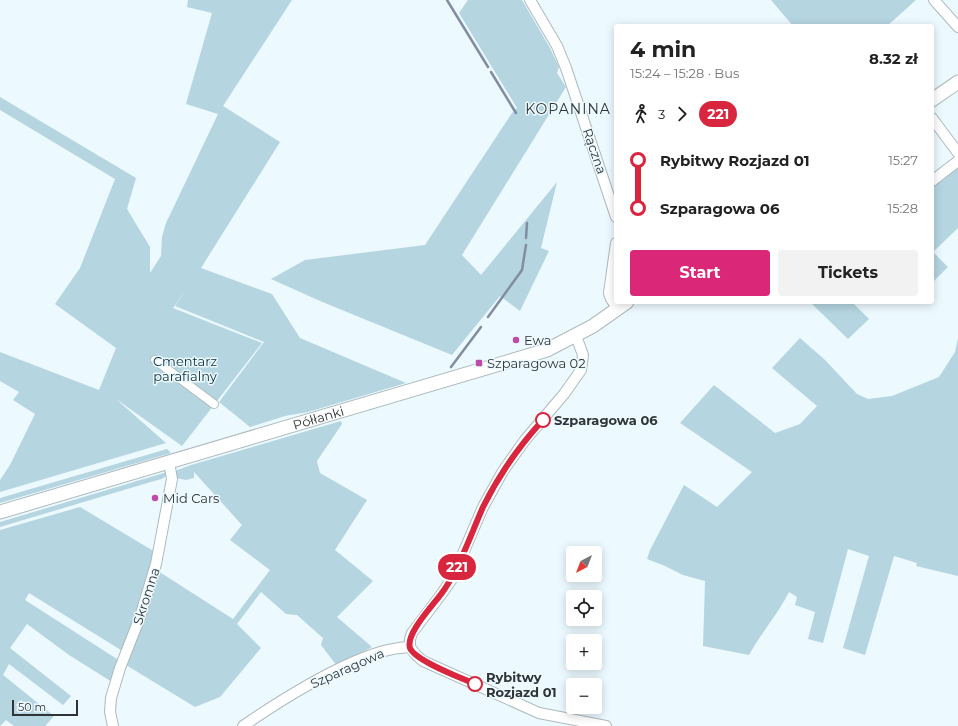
<!DOCTYPE html>
<html lang="en">
<head>
<meta charset="utf-8">
<style>
  body { margin:0; font-family:Montserrat,sans-serif; background:#f2f2f2; color:#222; height:100vh; display:flex; flex-direction:column; font-size:15px; white-space:nowrap }
  * { box-sizing:border-box; margin:0 }
  p { font-size:13px; color:#767676 }
  .icon { flex:none; width:22px; height:22px; fill:none; stroke:currentColor; stroke-width:2; stroke-linecap:round; stroke-linejoin:round }
  .map { position:relative; flex:1; overflow:hidden }
  .drawer { position:absolute; left:614px; top:24px; width:320px; height:280px; display:flex; flex-direction:column; background:#fff; border-radius:4px; box-shadow:0 2px 10px #0003 }
  .drawer>* { flex:none }
  .badge { padding:0 8px; border-radius:13px; font-size:14px; line-height:26px }
  .needle { width:26px; rotate:222deg }
  .controls { position:absolute; left:566px; top:546px; display:grid; gap:8px }
  .controls a { display:grid; place-items:center; width:36px; height:36px; border-radius:4px; background:#fff; box-shadow:0 2px 10px #0003; font-size:20px }
  .scale { position:absolute; left:12px; bottom:10px; width:66px; box-sizing:border-box; padding-left:4px; border:2px solid #2f3436; border-top:0; font-size:11px; line-height:14px; white-space:nowrap; color:#2f3436; -webkit-text-stroke:3px #ecf9fe; paint-order:stroke }
  .map>.badge { position:absolute; translate:-50% -50%; box-shadow:0 0 0 2px #fff }
  .legs { display:flex; align-items:center; gap:6px; height:44px; padding:0 16px; font-size:13px }
  .legs p { margin-inline-start:auto }
  .head { display:flex; align-items:center; justify-content:space-between; height:68px; padding:0 16px }
  h1 { font-size:22px; font-weight:700; line-height:30px }
  .cta { display:flex; gap:8px; margin-top:auto; padding:8px 16px }
  .cta a { flex:1; height:46px; border-radius:4px; background:#db2777; color:#fff; font-size:16px; font-weight:700; line-height:46px; text-align:center }
  .cta a+a { background:#f2f2f2; color:#222 }
  ul { padding:0 16px; list-style:none }
  li { display:flex; align-items:center; gap:14px; height:48px; font-size:15px }
  li i { display:grid; place-items:center; width:6px; height:100%; margin:0 5px; background:currentColor }
  li i::after { content:''; width:10px; height:10px; margin:-5px; border:3px solid; border-radius:50%; background:#fff }
  li p { margin-inline-start:auto }
  li:first-child i { background:linear-gradient(#0000 50%,currentColor 0) }
  li:last-child i { background:linear-gradient(currentColor 50%,#0000 0) }
  .map>svg:first-child { display:block }
  .green { fill:#b5d5e1 }
  .lines { fill:none; stroke-linecap:round; stroke-linejoin:round }
  .stream { stroke:#828da2; stroke-width:2.5 }
  .pedestrian-casing { stroke:#adbabe; stroke-width:10 }
  .minor-casing { stroke:#adbabe; stroke-width:12 }
  .tertiary-casing { stroke:#adbabe; stroke-width:15 }
  .pedestrian { stroke:#fff; stroke-width:8 }
  .minor { stroke:#fff; stroke-width:10 }
  .tertiary { stroke:#fff; stroke-width:13 }
  .line-1-casing { stroke:#fff; stroke-width:9 }
  .line-1 { stroke:#d7263d; stroke-width:6 }
  .poi-dot { fill:#bd4ca8; stroke:#ecf9fe; stroke-width:1.5 }
  .stop-1-dot { fill:#fff; stroke:#d7263d; stroke-width:2 }
  .labels { text-anchor:middle; dominant-baseline:central; stroke-width:3; stroke-linejoin:round; paint-order:stroke }
  .street-label { font-size:13px; fill:#2f3436; stroke:#ecf9fe }
  .poi-label { font-size:13px; fill:#2f3436; stroke:#ecf9fe; text-anchor:start }
  .park-label { font-size:13px; fill:#092e39; stroke:#ecf9fe }
  .stop-label { font-size:13px; font-weight:bold; fill:#2f3436; stroke:#ecf9fe; text-anchor:start }
  .neighbourhood-label { font-size:14px; letter-spacing:1px; fill:#2f3436; stroke:#ecf9fe }
</style>
</head>
<body>
<div class="map">
<svg width="958" height="726" viewBox="0 0 958 726">
  <rect width="100%" height="100%" fill="#ecf9fe"/>
  <g class="green">
    <polygon points="188,0 292,0 223,106 280,142 201,268 272,294 300,338 406,383 308,412 285,416 250,427 219,402 264,342 175,306 187,288 173,308 262,343 182,446 116,399 166,443 0,492 0,480 10,465 35,414 13,400 19,392 0,381 0,352 99,390 116,348 55,304 80,268 115,179 0,110 0,97 136,178 127,209 150,247 150,273 161,256 162,237 166,223 218,114 186,104 212,13 187,7"/>
    <polygon points="468,0 522,0 550,48 559,67 557,73 566,87 462,255 481,275 557,182 541,248 549,251 520,311 500,296 452,355 320,301 271,279 305,260 425,245 512,113 517,108 459,13"/>
    <polygon points="771,0 916,0 887,26 793,26"/>
    <polygon points="958,167 958,228 933,252 948,267 932,283 932,186"/>
    <polygon points="810,302 852,302 869,319 848,339"/>
    <path d="M800,338L825,360L857,394L868,399L892,396L939,377L955,352L958,338V576L916,566L917,563L894,556L865,655L843,648L869,556L848,549L823,643L808,639L815,612L795,605L797,597L789,592C778,614 761,633 749,655L703,646L705,581L683,575L665,566L647,559L650,550L684,485L717,507L752,472L680,423L714,385L775,433L800,424L817,406L772,368Z"/>
    <polygon points="341,421 342,424 317,461 320,473 367,500 335,550 373,581 337,617 372,647 337,666 321,645 323,638 297,615 286,614 261,592 237,624 261,648 220,697 195,707 126,665 158,571 233,619 270,570 230,540 242,525 194,472 194,478 186,480 176,478 175,471 191,465"/>
    <polygon points="167,449 171,453 0,503 0,498"/>
    <polygon points="167,472 167,475 162,479 154,481 0,527 0,522"/>
    <polygon points="80,507 155,552 124,652 29,593 25,600 120,661 112,682 69,655 27,624 10,648 71,696 63,705 9,664 3,675 54,716 46,725 46,726 14,726 6,720 0,726 0,530"/>
  </g>
  <g class="lines">
    <g class="stream">
      <polyline points="447,0 488,67"/>
      <polyline points="491,72 516,113"/>
      <polyline points="526,238 527,223"/>
      <polyline points="488,317 522,270 526,245"/>
      <polyline points="451,367 481,327"/>
    </g>
    <g class="pedestrian-casing">
      <polyline id="pedestrian" points="155,360 214,404"/>
    </g>
    <g class="minor-casing">
      <g id="minor">
        <polyline points="530,0 557,46 566,68 616,217"/>
        <polyline points="934,0 958,27"/>
        <polyline points="932,118 958,153"/>
        <polyline points="932,181 958,161"/>
        <polyline points="616,243 609,293 611,299 618,309"/>
        <polyline points="576,336 583,355 581,370 564,394 525,440 503,471 483,507 452,579 440,596 412,633 410,639 410,647 416,655 423,661 539,713 606,726"/>
        <polyline points="113,726 110,712 111,698 120,668 140,617 156,564 172,479 169,462"/>
        <path d="M243,726C278,702 313,680 351,663C372,654 388,648 410,647"/>
      </g>
    </g>
    <g class="tertiary-casing">
      <g id="tertiary">
        <polyline points="932,100 958,82"/>
        <path id="s1" d="M0,512L547,350L593,326L627,302"/>
      </g>
    </g>
    <use href="#pedestrian" class="pedestrian"/>
    <use href="#minor" class="minor"/>
    <use href="#tertiary" class="tertiary"/>
  </g>
  <g class="lines">
    <g class="line-1-casing">
      <path id="line-1" d="M475,684C462,678 415,661 410,648C405,632 438,601 446,587C462,562 471,534 483,507C499,475 519,446 543,420"/>
    </g>
    <use href="#line-1" class="line-1"/>
  </g>
  <g class="poi-dot">
    <circle cx="516" cy="340" r="4"/>
    <rect x="475" y="359" width="8" height="8" rx="2"/>
    <circle cx="155" cy="498" r="4"/>
  </g>
  <g class="stop-1-dot">
    <circle cx="543" cy="420" r="7"/>
    <circle cx="475" cy="684" r="7"/>
  </g>
  <g class="labels">
    <g class="street-label">
      <text transform="translate(595 151) rotate(71)">Rączna</text>
      <text stroke="none"><textPath href="#s1" startOffset="332">Półłanki</textPath></text>
      <text transform="translate(146 596) rotate(-72)">Skromna</text>
      <text transform="translate(347 668) rotate(-24)">Szparagowa</text>
    </g>
    <g class="poi-label">
      <text x="524" y="340">Ewa</text>
      <text x="487" y="363">Szparagowa 02</text>
      <text x="163" y="498">Mid Cars</text>
    </g>
    <g class="park-label">
      <text x="185" y="361">Cmentarz<tspan x="185" dy="15">parafialny</tspan></text>
    </g>
    <g class="stop-label">
      <text x="554" y="420">Szparagowa 06</text>
      <text x="486" y="677">Rybitwy<tspan x="486" dy="15">Rozjazd 01</tspan></text>
    </g>
    <g class="neighbourhood-label">
      <text x="568" y="109">KOPANINA</text>
    </g>
  </g>
</svg>
<div class="controls">
<a><svg class="needle" viewBox="-14 -14 28 28"><path d="M0-13l5 13h-10z" fill="#e53935"/><path d="M0 13l5-13h-10z" fill="#767676"/></svg></a>
<a><svg class="icon" aria-label="locate" viewBox="0 0 24 24"><circle cx="12" cy="12" r="6"/><path d="M12 2v4M12 18v4M2 12h4M18 12h4"/></svg></a>
<a>+</a>
<a>−</a>
</div>
<div class="scale">50 m</div>
<b class="badge" style="left:457px;top:567px;background:#d7263d;color:#fff">221</b>
<section class="drawer">
<div class="head"><div><h1>4 min</h1><p>15:24 – 15:28 · Bus</p></div><b>8.32 zł</b></div>
<div class="legs"><svg class="icon" aria-label="walk" viewBox="0 0 24 24"><circle cx="13" cy="4" r="2"/><path d="M13 8l-2 6 4 7M11 14l-3 7M7 12l3-4h3l4 4"/></svg>3<svg class="icon" aria-label="forward" viewBox="0 0 24 24"><path d="M9 5l7 7-7 7"/></svg><b class="badge" style="background:#d7263d;color:#fff">221</b></div>
<ul>
<li><i style="color:#d7263d"></i><b>Rybitwy Rozjazd 01</b><p>15:27</p></li>
<li><i style="color:#d7263d"></i><b>Szparagowa 06</b><p>15:28</p></li>
</ul>
<div class="cta"><a>Start</a><a>Tickets</a></div>
</section>
</div>
</body>
</html>
